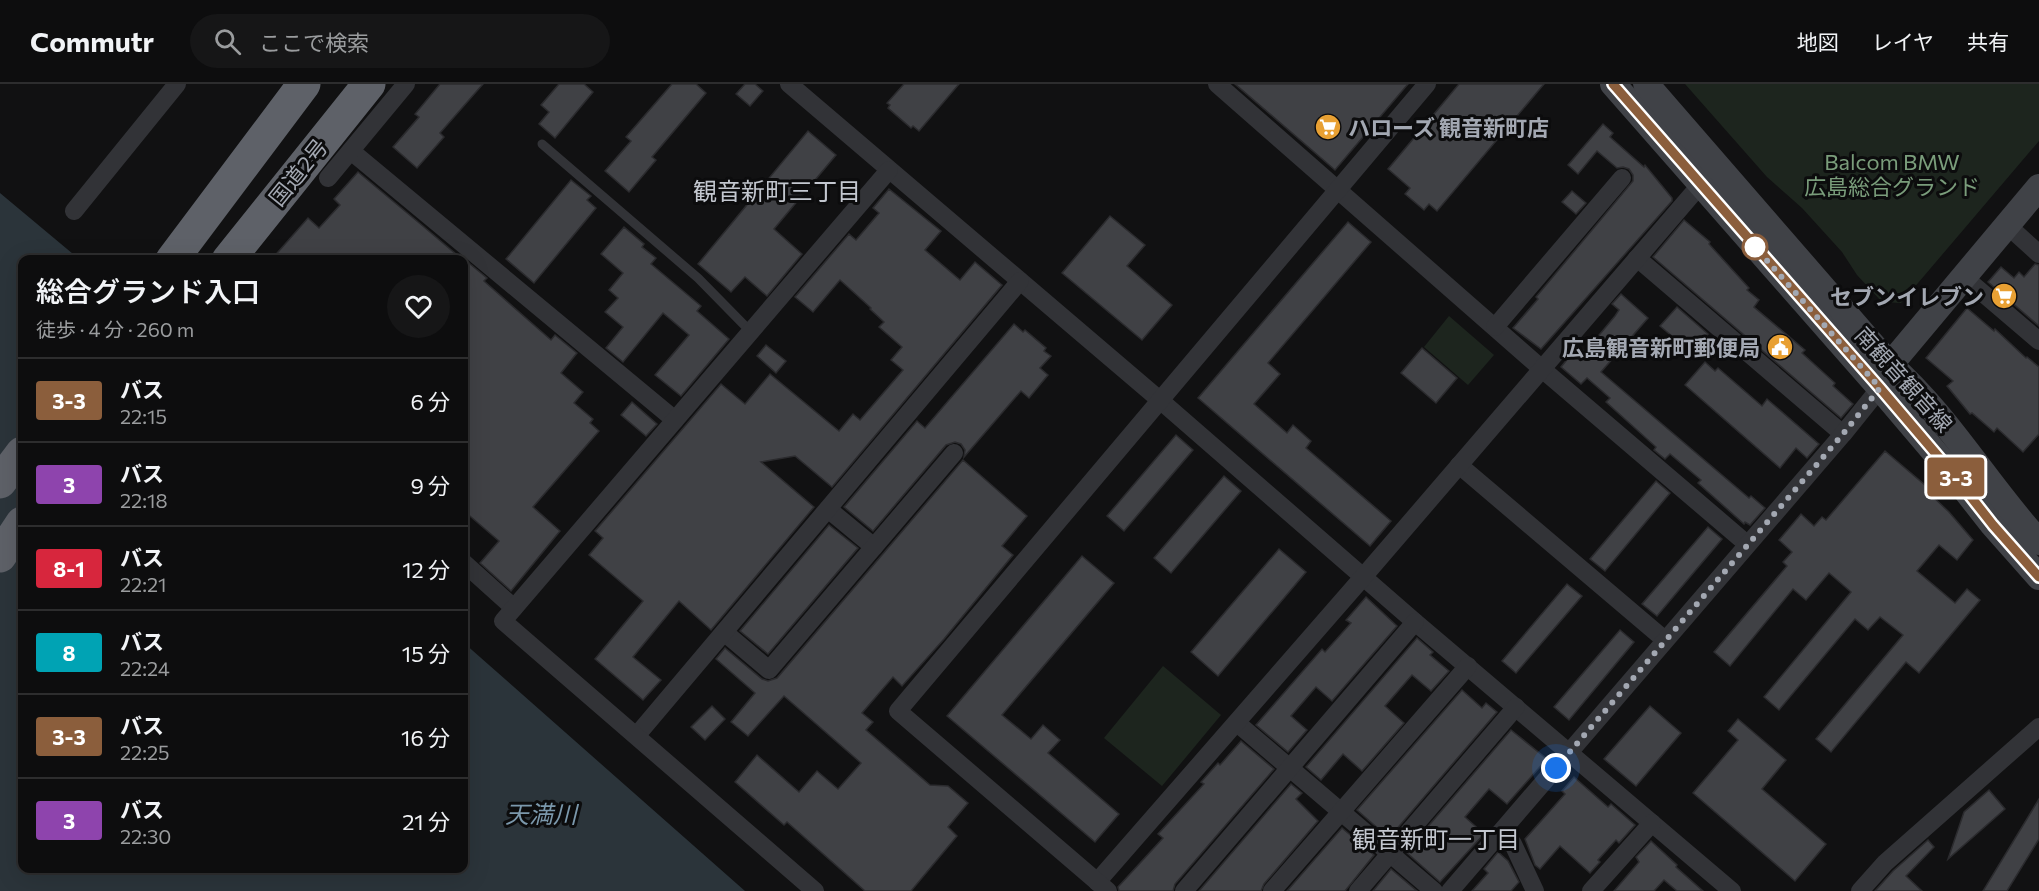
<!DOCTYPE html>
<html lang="ja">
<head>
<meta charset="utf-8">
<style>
  body { margin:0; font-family:Commissioner,"Noto Sans JP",sans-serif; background:#161617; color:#f1f3f6; height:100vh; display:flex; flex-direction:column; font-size:22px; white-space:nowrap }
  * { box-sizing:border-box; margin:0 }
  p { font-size:20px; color:#9a9c9e }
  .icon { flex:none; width:33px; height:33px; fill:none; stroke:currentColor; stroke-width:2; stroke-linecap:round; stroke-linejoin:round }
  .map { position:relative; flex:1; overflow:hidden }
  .details { position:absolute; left:18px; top:171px; width:450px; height:618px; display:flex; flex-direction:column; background:#0d0d0e; border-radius:12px; box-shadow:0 6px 24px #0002,0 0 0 2px #2d2d2e }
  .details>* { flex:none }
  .badge { padding:0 12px; border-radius:4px; font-size:21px; line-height:39px }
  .you { position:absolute; width:30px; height:30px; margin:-15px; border:4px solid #fff; border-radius:50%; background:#1a73e8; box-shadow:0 0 0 9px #1a73e833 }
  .map>.badge { position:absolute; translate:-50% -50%; box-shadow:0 0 0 3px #fff }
  .round { display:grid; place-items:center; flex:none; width:63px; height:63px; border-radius:32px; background:#161617 }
  .summary { display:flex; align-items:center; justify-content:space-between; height:102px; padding:0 18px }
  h1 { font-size:28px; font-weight:600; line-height:45px }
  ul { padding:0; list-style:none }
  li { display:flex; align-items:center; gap:18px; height:84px; padding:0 18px; border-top:2px solid #2d2d2e }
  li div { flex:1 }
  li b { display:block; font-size:22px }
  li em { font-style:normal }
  li .badge { min-width:66px; font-weight:700; text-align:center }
  header { display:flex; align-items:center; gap:36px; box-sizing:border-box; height:84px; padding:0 30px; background:#0d0d0e; border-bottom:2px solid #2d2d2e }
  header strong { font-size:28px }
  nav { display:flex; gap:33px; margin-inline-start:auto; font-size:21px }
  .search { width:420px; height:54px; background:#161617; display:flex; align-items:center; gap:15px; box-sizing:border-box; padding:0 21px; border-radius:33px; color:#9a9c9e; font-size:22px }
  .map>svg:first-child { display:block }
  .green { fill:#1d251e }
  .water { fill:#2b343a }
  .building { fill:#404145; stroke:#2b2b2e; stroke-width:1.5 }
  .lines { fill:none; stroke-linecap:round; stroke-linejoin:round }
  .lane { stroke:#323337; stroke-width:9 }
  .street { stroke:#323337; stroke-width:18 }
  .secondary { stroke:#404247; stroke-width:26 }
  .highway { stroke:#5e6168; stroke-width:33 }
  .line-casing { stroke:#fff; stroke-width:14 }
  .line { stroke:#8b5e3c; stroke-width:9 }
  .walk { stroke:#a3a8b2; stroke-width:6; stroke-dasharray:0 10.8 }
  .stop-dot { fill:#fff; stroke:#8b5e3c; stroke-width:3 }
  .labels { text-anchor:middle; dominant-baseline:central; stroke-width:6; stroke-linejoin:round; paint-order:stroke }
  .poi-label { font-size:22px; font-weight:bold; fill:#a3a8b2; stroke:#0c0c0d; text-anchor:end }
  .park-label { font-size:22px; fill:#7a9d7b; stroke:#0c0c0d }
  .street-label { font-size:22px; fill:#a3a8b2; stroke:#0c0c0d }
  .neighbourhood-label { font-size:24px; fill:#c3c7cf; stroke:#0c0c0d }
  .water-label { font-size:24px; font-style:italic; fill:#7b98ac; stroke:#0c0c0d }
</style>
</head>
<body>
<header>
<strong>Commutr</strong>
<div class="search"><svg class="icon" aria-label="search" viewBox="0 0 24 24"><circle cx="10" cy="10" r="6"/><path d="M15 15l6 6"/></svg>ここで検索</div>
<nav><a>地図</a><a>レイヤ</a><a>共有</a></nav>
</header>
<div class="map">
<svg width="2039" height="807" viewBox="0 0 2039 807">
  <rect width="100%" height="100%" fill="#111112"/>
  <g class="green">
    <polygon points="1685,0 2039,0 2039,57 1901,219 1882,218 1857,191 1842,168 1802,124 1767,93"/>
    <polygon points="1449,232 1494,271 1468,301 1424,263"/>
    <polygon points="1163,582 1221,631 1162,702 1104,654"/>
  </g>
  <polygon class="water" points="0,109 79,175 22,176 22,784 464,784 464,559 745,807 0,807"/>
  <g class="building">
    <polygon points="440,0 483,0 440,49 444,53 417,84 393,63 419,33 415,30"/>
    <polygon points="559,0 584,0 593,8 555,54 539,40 549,28 541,21"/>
    <polygon points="672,0 696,0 706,9 652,73 656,76 629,108 605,87 631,57 626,53"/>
    <polygon points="745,0 755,0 763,7 750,22 736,10"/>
    <polygon points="904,0 959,0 919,47 913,42 911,44 888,24 890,21 887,19"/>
    <polygon points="1235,0 1408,0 1335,86"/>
    <polygon points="1459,0 1544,0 1437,127 1429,120 1424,126 1405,110 1410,104 1388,85"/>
    <polygon points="1603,40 1613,49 1610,53 1644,83 1645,81 1672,114 1672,117 1541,265 1513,244 1538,215 1536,213 1633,97 1633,91 1629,85 1623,83 1617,84 1597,67 1578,90 1568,81"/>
    <polygon points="808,47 836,71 774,145 802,170 767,212 745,193 731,208 698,180"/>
    <polygon points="358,88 424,143 463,176 271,176 308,134 319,144 340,121 334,115"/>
    <polygon points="571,96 591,112 587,116 596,124 534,199 506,175"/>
    <polygon points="889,105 941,147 925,166 960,196 975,178 1002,201 832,403 795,372 761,378 814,423 711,546 679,517 633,573 661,596 643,616 595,575 643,517 589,471 603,454 595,447 721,300 745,320 770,290 839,347 853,330 860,336 903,286 891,276 902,263 879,243 884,238 870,225 871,224 840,196 813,228 795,213 849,150 856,156 879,129 873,124"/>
    <polygon points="1572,107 1586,119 1576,130 1562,118"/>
    <polygon points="1110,132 1145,161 1127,182 1172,221 1142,256 1062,189"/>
    <polygon points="1684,136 1710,158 1709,160 1749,204 1747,206 1759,216 1754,223 1805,266 1802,269 1835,299 1833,302 1853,320 1841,334 1653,173"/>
    <polygon points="1348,138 1371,158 1268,279 1280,290 1254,320 1287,349 1293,341 1311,357 1306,364 1391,437 1370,462 1198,314"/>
    <polygon points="624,143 644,160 642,163 656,174 651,180 701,222 697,227 729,255 681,312 655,291 689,251 663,229 623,278 606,264 623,243 605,228 618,214 609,206 623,189 601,170"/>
    <polygon points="464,175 487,194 484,197 551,256 555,251 577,269 561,289 583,308 574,319 593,335 590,339 599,347 533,423 560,447 511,507 480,479 499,457 464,427"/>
    <polygon points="2035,180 2039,181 2039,242 1988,198 2001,183 2014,194 2019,188 2024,193"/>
    <polygon points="1621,210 1648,234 1601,288 1749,414 1751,412 1765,424 1750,441 1745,438 1744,440 1698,399 1701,396 1670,370 1665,375 1654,366 1656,363 1606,318 1610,314 1587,294 1581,300 1561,283 1578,262 1585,268 1615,232 1619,226 1612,220"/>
    <polygon points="1677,223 1708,250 1692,269 1660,242"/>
    <polygon points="1967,224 1994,247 1995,245 2026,274 2027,273 2039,283 2039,350 2023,368 1997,344 1994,348 1972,329 1970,330 1947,302 1953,297 1926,274"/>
    <polygon points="1014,240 1023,248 1025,246 1046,264 1044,267 1051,272 1040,284 1048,291 1029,314 1021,307 964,373 965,366 961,360 955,358 946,361 873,447 844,423 917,337 925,344"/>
    <polygon points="766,261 786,277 776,289 757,272"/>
    <polygon points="1422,264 1457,294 1436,319 1401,289"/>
    <polygon points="1705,278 1715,287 1718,284 1762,322 1767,315 1819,360 1807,374 1796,364 1780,384 1685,301"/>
    <polygon points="632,318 657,340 646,352 621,331"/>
    <polygon points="1176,351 1193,366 1124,447 1107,432"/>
    <polygon points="1885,367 1932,407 1930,410 1949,428 1973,456 1957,476 1939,461 1917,487 1955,519 1967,505 1980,516 1919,589 1906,578 1831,668 1816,655 1903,551 1880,533 1868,546 1855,535 1779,626 1764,613 1851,508 1829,489 1806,516 1793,505 1730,582 1714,568 1787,482 1783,478 1792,468 1779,456 1801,430 1814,442 1822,433 1826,436"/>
    <polygon points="963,376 1027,432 1002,462 1013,471 944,555 902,602 893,593 862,629 873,638 866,646 930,701 948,702 968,719 948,743 957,752 911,807 865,807 787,738 784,741 735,698 757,671 799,708 817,687 838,705 861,679 784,612 748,652 731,638 755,609 716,575 725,564 762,595 768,597 777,594"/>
    <polygon points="1224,392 1241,407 1171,489 1154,474"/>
    <polygon points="1656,397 1670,409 1605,487 1590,475"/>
    <polygon points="829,441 858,464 768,570 740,547"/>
    <polygon points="1708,443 1722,455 1657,532 1642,520"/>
    <polygon points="1279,465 1306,488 1218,592 1191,568"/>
    <polygon points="1082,472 1114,499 1002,631 1031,655 1043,641 1060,656 1048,669 1119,730 1095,758 947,632"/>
    <polygon points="1567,500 1582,512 1516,589 1502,577"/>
    <polygon points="1366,513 1397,542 1332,617 1316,603 1291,632 1307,646 1288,668 1256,641 1322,565 1325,568 1351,539 1346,536"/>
    <polygon points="1620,546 1634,558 1569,636 1554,623"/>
    <polygon points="1417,554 1433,568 1430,571 1449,587 1431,607 1412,591 1385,622 1404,639 1362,687 1343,670 1321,696 1306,683"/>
    <polygon points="1462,606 1482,624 1486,619 1497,628 1389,754 1357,726"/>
    <polygon points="712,622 725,635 705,656 691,643"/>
    <polygon points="1650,622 1681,649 1636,702 1604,675"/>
    <polygon points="1738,635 1786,676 1762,705 1826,760 1795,797 1693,709 1738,656 1728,647"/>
    <polygon points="1511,646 1547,675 1507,720 1489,705 1465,733 1484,750 1440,798 1406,768"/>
    <polygon points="1241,657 1274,685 1175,800 1173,807 1119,807 1118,803 1163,754 1158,750 1204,700 1201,698 1218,679 1220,681"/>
    <polygon points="1574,693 1608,723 1611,720 1635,741 1619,759 1616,756 1598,776 1600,778 1590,789 1560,762 1540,785 1535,781 1525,755 1565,710 1562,707"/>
    <polygon points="1291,700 1302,709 1296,715 1318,737 1264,800 1261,807 1199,807"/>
    <polygon points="1989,706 2005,725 1948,775 1964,728"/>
    <polygon points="2039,715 2039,755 2007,807 1983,807"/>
    <polygon points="1342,744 1374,771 1345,807 1287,807"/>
    <polygon points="1928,756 1934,763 1906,792 1922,807 1875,807 1893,787"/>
    <polygon points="1651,757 1677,781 1676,783 1703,807 1677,807 1664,796 1654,807 1614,807 1639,778 1636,773"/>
    <polygon points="1498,768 1508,777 1519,798 1511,807 1472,807 1488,789 1484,785"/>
    <polygon points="1391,785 1417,807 1373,807"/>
  </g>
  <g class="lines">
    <polyline class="lane" points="542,60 698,194 751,248"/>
    <g class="street">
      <polyline points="789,0 1161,317 1415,538 1732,807"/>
      <polyline points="1217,0 1542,285 1747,460"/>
      <polyline points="351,67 675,336"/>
      <polyline points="328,94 406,0"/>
      <polyline points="74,127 177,0"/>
      <polyline points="2007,141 2039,170"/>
      <polyline points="1637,174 1843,350"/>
      <polyline points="1964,193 2039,257"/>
      <polyline points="1495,243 1622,94"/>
      <polyline points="1459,381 1665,556"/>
      <polyline points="828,425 874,463"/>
      <polyline points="464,479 514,524"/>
      <polyline points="724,548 769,586 954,369"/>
      <polyline points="1237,639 1434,807"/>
      <polyline points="637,651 1020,197"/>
      <polyline points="1503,746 1513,760 1535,807"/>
      <polyline points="1097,798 1364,492 1707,93"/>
      <polyline points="815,807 503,537 889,86"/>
      <polyline points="1108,807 898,627 1427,0"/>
      <polyline points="1184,807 1415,538"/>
      <polyline points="1272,807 1468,582"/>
      <polyline points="1358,807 1516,623"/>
      <polyline points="1450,807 1843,350 1880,304 1885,294"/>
      <polyline points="1591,807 1652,739"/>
      <polyline points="1860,807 1885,779 2039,643"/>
    </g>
    <g class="secondary">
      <polyline points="1613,0 1880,304 1949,385 1993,441 2039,493"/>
      <path d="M1646,0L1890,281C1948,332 1987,401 2039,458"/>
      <polyline points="1890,281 2039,103"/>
    </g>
    <g class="highway">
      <polyline points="172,176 304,0"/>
      <polyline points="228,176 369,0"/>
      <polyline points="0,398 22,369"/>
      <polyline points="0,472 22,439"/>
    </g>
  </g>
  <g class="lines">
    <g class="line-casing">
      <polyline id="line" points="1613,0 1880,304 1949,385 1993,441 2039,493"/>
    </g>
    <use href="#line" class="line"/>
    <polyline class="walk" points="1556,684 1843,350 1880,304 1755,163"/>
  </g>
  <defs>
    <g id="supermarket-disc" transform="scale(1.35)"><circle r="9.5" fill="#e8a033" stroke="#0c0c0d"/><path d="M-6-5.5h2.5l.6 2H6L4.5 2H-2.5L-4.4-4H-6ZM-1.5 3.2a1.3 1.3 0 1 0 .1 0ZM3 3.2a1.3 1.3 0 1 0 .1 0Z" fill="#fff"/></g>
    <g id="civic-disc" transform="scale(1.35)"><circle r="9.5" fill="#e8a033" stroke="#0c0c0d"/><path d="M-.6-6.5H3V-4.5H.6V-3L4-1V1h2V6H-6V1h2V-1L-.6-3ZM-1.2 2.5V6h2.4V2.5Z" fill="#fff"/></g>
  </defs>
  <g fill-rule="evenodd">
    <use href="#supermarket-disc" x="1328" y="43"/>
    <use href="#supermarket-disc" x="2004" y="212"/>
    <use href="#civic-disc" x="1780" y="263"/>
  </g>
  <circle class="stop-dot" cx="1755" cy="163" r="12"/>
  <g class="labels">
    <g class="poi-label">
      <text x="1348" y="43" text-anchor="start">ハローズ 観音新町店</text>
      <text x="1984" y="212">セブンイレブン</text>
      <text x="1760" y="263">広島観音新町郵便局</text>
    </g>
    <g class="park-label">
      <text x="1892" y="77">Balcom BMW<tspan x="1892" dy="25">広島総合グランド</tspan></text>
    </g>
    <g class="street-label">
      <text transform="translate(298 88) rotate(-51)">国道2号</text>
      <text transform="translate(1904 295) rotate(48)">南観音観音線</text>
    </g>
    <g class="neighbourhood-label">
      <text x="777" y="106">観音新町三丁目</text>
      <text x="1436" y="754">観音新町一丁目</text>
    </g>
    <g class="water-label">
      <text x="541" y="729">天満川</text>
    </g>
  </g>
</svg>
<div class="you" style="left:1556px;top:684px"></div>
<b class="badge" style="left:1956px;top:393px;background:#8b5e3c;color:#fff">3-3</b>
<section class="details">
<div class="summary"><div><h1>総合グランド入口</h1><p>徒歩 · 4 分 · 260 m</p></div><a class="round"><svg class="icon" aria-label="heart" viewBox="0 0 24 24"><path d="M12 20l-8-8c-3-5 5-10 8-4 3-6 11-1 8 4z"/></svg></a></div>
<ul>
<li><span class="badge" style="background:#8b5e3c;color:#fff">3-3</span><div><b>バス</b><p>22:15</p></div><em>6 分</em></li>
<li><span class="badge" style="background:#8e44ad;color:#fff">3</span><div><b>バス</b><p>22:18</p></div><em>9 分</em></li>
<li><span class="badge" style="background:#d7263d;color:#fff">8-1</span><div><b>バス</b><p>22:21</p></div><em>12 分</em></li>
<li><span class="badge" style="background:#00a3b4;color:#fff">8</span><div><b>バス</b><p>22:24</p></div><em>15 分</em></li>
<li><span class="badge" style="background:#8b5e3c;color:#fff">3-3</span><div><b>バス</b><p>22:25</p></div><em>16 分</em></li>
<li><span class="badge" style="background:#8e44ad;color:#fff">3</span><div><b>バス</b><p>22:30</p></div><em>21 分</em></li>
</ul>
</section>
</div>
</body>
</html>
